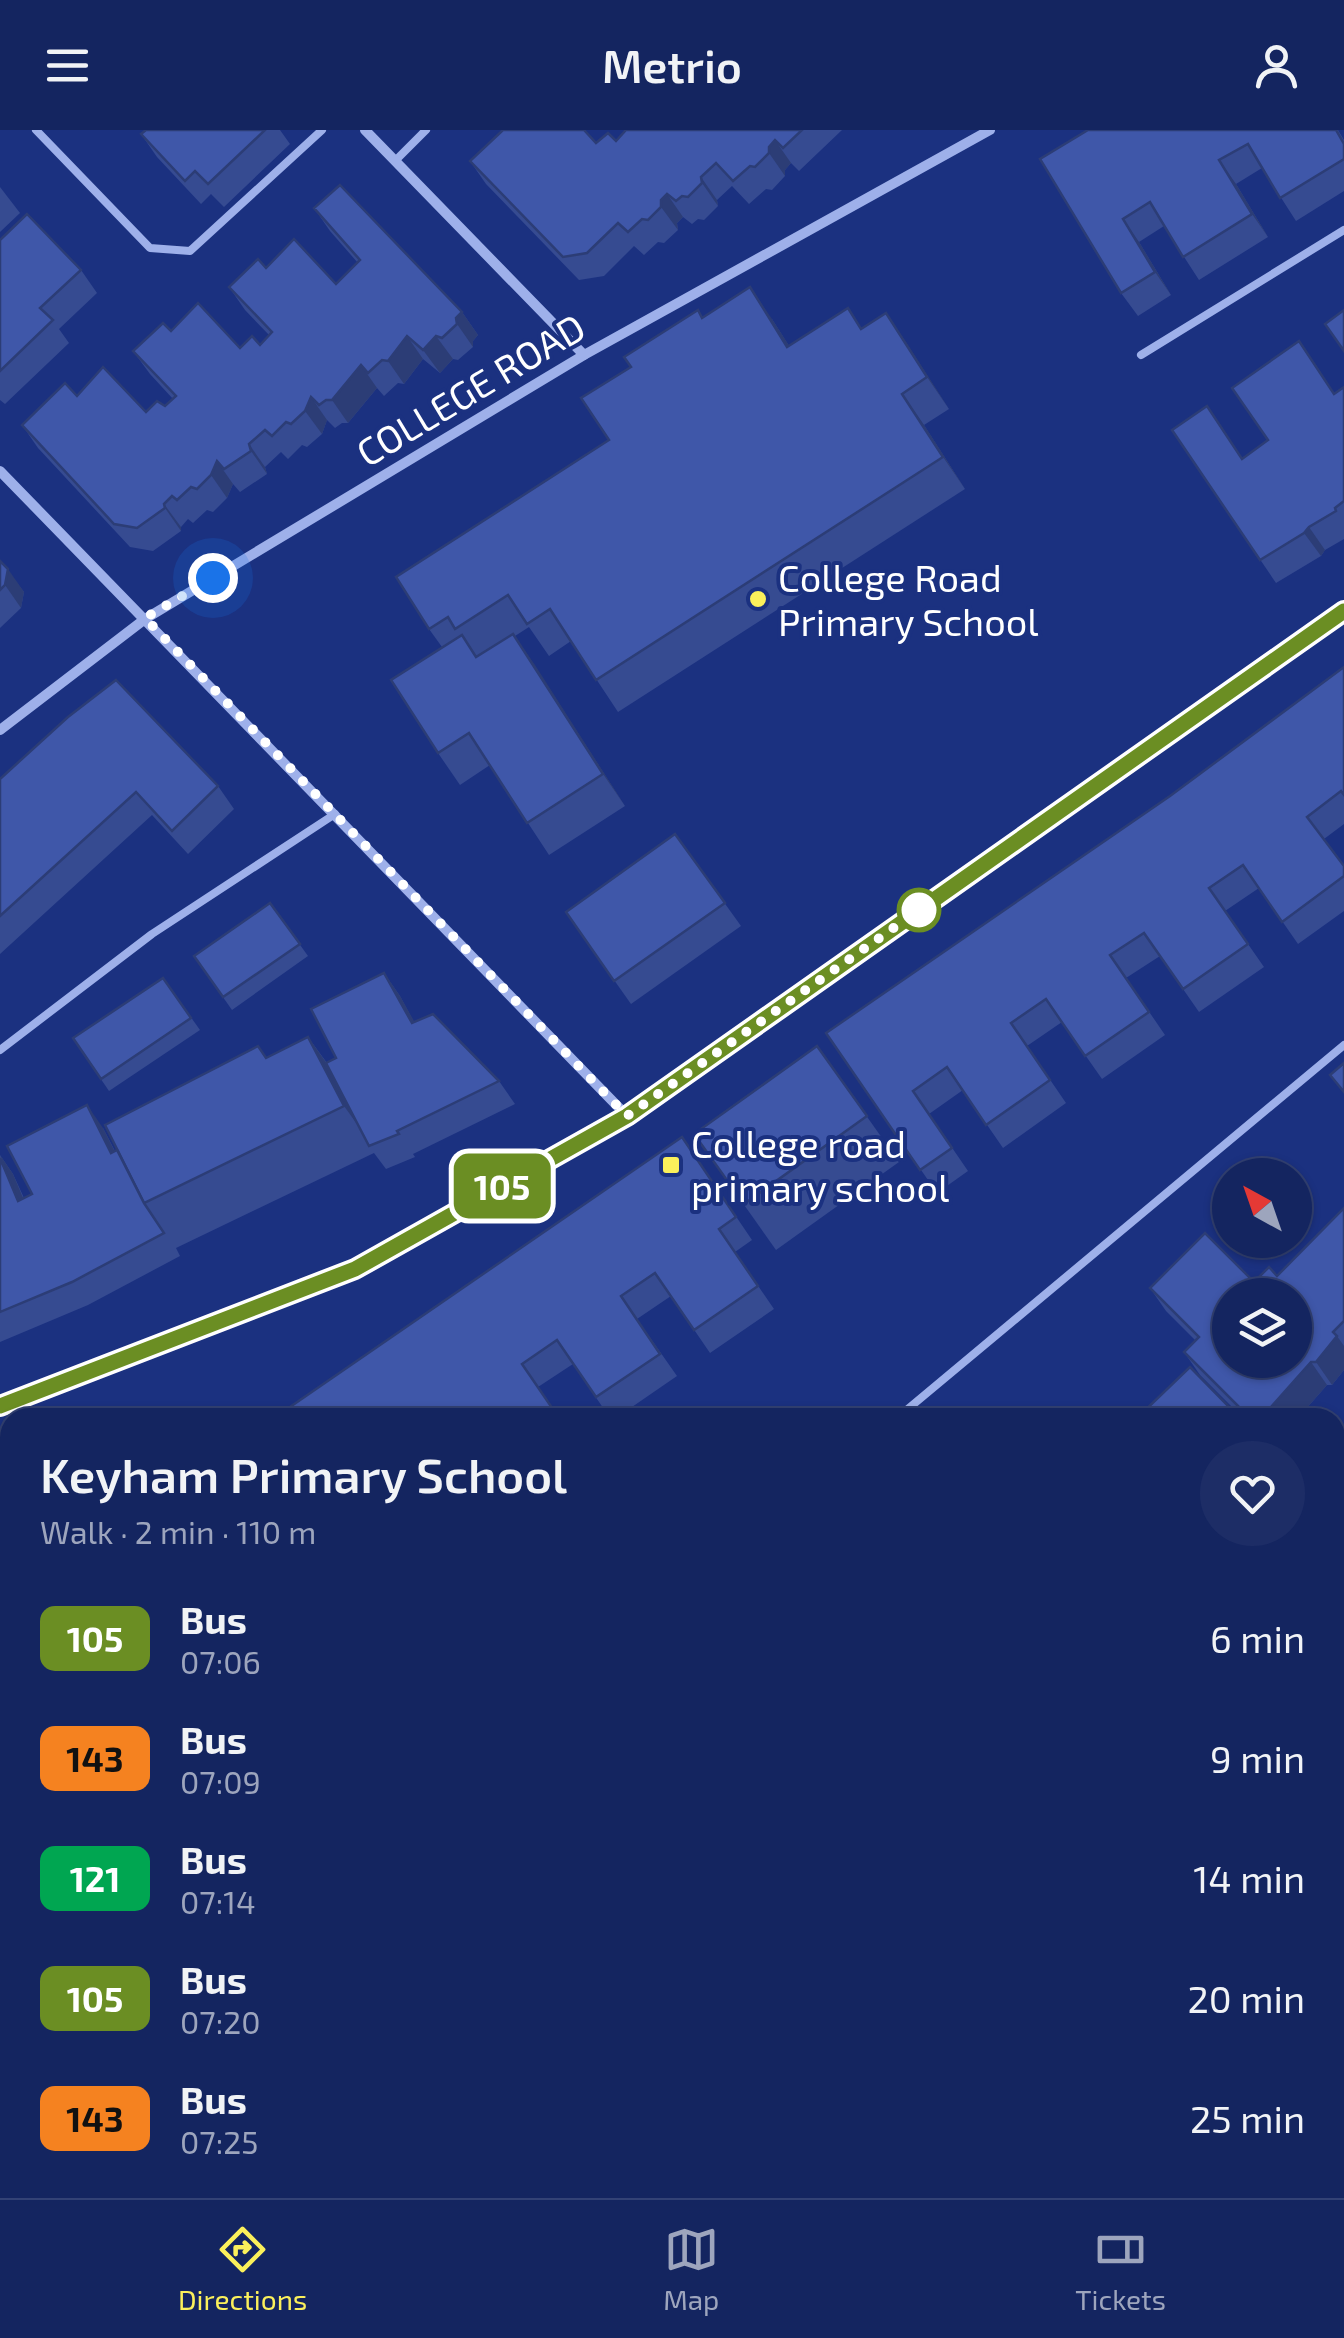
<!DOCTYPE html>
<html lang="en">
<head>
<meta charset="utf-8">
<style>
  body { margin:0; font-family:"Exo 2",sans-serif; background:#1d2d66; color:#f1f3f6; height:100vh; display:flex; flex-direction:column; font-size:38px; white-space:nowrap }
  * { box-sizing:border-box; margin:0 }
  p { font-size:32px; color:#9da5bd }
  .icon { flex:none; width:55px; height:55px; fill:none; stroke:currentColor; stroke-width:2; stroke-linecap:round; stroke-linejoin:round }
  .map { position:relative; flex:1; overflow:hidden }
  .panel { position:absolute; left:0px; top:1278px; width:1345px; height:792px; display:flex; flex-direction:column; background:#142560; border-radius:30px 30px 0 0; box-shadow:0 2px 8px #0004,0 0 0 2px #334275 }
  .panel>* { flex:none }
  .badge { padding:0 20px; border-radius:15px; font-size:35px; line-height:65px }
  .needle { width:65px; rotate:320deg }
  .controls { position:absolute; left:1212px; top:1028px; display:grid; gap:20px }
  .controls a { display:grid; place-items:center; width:100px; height:100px; border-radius:50%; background:#142560; box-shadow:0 2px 8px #0004,0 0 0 2px #334275; font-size:50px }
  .you { position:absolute; width:50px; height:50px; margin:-25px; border:8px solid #fff; border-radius:50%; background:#1a73e8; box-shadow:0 0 0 15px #1a73e833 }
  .map>.badge { position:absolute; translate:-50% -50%; box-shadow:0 0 0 5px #fff }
  .round { display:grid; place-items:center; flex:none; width:105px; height:105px; border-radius:52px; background:#1d2d66 }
  .summary { display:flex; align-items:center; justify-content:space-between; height:170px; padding:0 40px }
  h1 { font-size:48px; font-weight:600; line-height:75px }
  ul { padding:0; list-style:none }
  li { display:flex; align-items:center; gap:30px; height:120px; padding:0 40px }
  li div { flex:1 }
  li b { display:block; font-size:38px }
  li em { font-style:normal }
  li .badge { min-width:110px; font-weight:700; text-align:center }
  header { display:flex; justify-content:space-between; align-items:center; height:130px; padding:0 40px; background:#142560; font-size:45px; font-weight:600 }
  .dock { display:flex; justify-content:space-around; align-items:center; height:140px; border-top:2px solid #334275; background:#142560; font-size:28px; color:#9da5bd }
  .dock a { display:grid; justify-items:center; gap:5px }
  .dock .on { color:#fbf05b }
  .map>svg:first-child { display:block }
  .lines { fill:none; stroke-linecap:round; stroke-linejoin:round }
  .service { stroke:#9eb0ea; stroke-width:8 }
  .minor { stroke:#9eb0ea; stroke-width:10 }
  .tertiary { stroke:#9eb0ea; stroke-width:18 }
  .rail-casing { stroke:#fff; stroke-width:11 }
  .rail { stroke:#1b3180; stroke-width:8; stroke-dasharray:22; stroke-linecap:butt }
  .wall { fill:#364b91 }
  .shaded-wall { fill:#2c3d76 }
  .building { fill:#3f57a9; stroke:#2c3d76; stroke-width:2.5; fill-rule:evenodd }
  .line-casing { stroke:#fff; stroke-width:22 }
  .line { stroke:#6b8e23; stroke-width:15 }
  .walk { stroke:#fff; stroke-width:10; stroke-dasharray:0 18 }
  .poi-dot { fill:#fbf05b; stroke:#1b3180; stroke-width:4 }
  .stop-dot { fill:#fff; stroke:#6b8e23; stroke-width:5 }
  .labels { text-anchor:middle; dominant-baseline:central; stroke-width:8; stroke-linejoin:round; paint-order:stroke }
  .street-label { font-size:38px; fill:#fff; stroke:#1b3180 }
  .poi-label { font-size:38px; fill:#fff; stroke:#1b3180; text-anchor:start }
</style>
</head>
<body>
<header><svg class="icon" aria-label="menu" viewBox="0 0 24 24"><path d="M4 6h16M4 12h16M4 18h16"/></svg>Metrio<svg class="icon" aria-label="person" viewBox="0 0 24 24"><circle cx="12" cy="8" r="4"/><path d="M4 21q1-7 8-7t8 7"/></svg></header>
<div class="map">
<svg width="1344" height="2068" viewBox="0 0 1344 2068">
  <rect width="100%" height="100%" fill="#1b3180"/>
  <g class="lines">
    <g class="service">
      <polyline points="36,0 150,118 190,121 322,0"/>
      <polyline points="395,31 426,0"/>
      <polyline points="1141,225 1344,100"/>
      <polyline points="0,920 152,804 335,684"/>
      <polyline points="897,1288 1344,915"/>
      <polyline points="1335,1914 1344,1903"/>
      <polyline points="1203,2068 1210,2060"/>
    </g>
    <g class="minor">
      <polyline points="365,0 584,225"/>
      <polyline points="0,341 627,986"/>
      <polyline points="0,600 145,489 584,225 990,0"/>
      <polyline points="1335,1375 1344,1371"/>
    </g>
    <polyline class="tertiary" points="0,1276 355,1139 627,986 1344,481"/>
    <g class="rail-casing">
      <g id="rail">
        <polyline points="0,1805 10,1811"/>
        <polyline points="0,1851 10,1857"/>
        <polyline points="326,2060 339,2068"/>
        <polyline points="401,2060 414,2068"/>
      </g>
    </g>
    <use href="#rail" class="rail"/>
  </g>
  <g class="wall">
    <polygon points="146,0 280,0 290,14 224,77 211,64 201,74 157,27 141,4"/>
    <polygon points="624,0 842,0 799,41 791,33 785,40 785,46 772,60 766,59 749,74 732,56 717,70 718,76 704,90 698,89 692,94 683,87 677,93 678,100 664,113 658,112 644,125 634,116 604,146 579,150 486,54 470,31 616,11 625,1"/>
    <polygon points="1088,0 1338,0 1344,10 1344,61 1296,91 1262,38 1236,54 1268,107 1199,150 1164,96 1139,112 1171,165 1138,186 1121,163"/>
    <polygon points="0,57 20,83 0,102"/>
    <polygon points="314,78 462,182 478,205 473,211 473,217 458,230 453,229 440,243 423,229 404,254 398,253 384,266 377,258 348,293 342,293 335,298 327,290 322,304 307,317 302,315 288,329 281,322 265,337 267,344 240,362 233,354 227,368 213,382 207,380 193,393 188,389 181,397 181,401 153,421 130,417 38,318 22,295 77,266 146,282 165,276 173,269 150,244 133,221 171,201 240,218 260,215 269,205 245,180 229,157 266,138 336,154 358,133 330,101"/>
    <polygon points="0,110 81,140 97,163 59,199 69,213 5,274 0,270"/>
    <polygon points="886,183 949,279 924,295 965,359 618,582 571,511 549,526 529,497 515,506 625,676 549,725 490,635 460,655 438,623 442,517 429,499 609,310 631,237 703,188 772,189 789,216 862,199"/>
    <polygon points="1344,257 1344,409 1325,420 1321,426 1276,453 1172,300 1242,328"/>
    <polygon points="0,431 24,462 21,478 0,498"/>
    <polygon points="1344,537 1344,694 1324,709 1344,736 1344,781 1298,814 1259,758 1225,781 1264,837 1199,882 1160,826 1126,848 1165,905 1102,949 1062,892 1027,916 1066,973 1003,1018 963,960 929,984 968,1041 937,1063 826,903 1170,666"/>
    <polygon points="0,649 218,656 234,679 188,724 152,685 0,824"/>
    <polygon points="675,704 741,796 631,874 566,782"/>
    <polygon points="270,773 308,826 232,880 194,826"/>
    <polygon points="384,843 400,866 414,892 499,951 515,974 413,1024 415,1027 386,1039 374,1023 176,1118 180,1126 88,1175 0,1212 0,1025 13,1044 24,1068 32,1064 103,998 115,1021 267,928 308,907 327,933 336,928"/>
    <polygon points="163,848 200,900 109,961 73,908"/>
    <polygon points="817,916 899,1032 776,1120 694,1004"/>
    <polygon points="682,1007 752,1110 735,1122 774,1179 710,1223 671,1166 637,1189 677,1246 616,1288 610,1288 573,1234 538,1257 559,1288 274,1288"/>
    <polygon points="1344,1078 1344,1240 1332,1255 1327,1255 1298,1288 1243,1288 1200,1245 1184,1222 1195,1210 1166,1181 1150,1158 1254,1152 1277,1146"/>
    <polygon points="1335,1493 1344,1495 1344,1615 1335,1624"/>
  </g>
  <g class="shaded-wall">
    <polygon points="775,10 791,33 785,40 785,46 769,23 769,17"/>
    <polygon points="1219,30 1236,54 1268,107 1252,84"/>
    <polygon points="701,47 717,70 718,76 702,53"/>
    <polygon points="667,64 683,87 677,93 678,100 661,77 661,70"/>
    <polygon points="1123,89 1139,112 1171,165 1155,142"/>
    <polygon points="750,157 772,189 810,248 787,217"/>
    <polygon points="462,182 478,205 473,211 473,217 457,194 456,188"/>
    <polygon points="886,183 908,215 949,279 927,247"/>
    <polygon points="407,206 423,229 404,254 388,231"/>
    <polygon points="436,206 453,229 440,243 423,220"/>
    <polygon points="361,235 377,258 348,293 332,270"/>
    <polygon points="902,264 924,295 965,359 943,327"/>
    <polygon points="311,267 327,290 322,304 305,281"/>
    <polygon points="249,314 265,337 267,344 251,321"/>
    <polygon points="217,331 233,354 227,368 211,345"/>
    <polygon points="164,374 181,397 181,401 165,378"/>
    <polygon points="1309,397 1325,420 1321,426 1304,403"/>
    <polygon points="8,439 24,462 21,478 5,455"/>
    <polygon points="513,504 535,535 625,676 603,644"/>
    <polygon points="384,843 400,866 428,916 412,893"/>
    <polygon points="308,907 340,952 372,1015 344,976"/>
    <polygon points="87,975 103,998 127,1046 111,1023"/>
    <polygon points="0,1025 13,1044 34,1094 18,1071"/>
    <polygon points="1337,1206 1344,1216 1344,1240 1332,1255 1316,1232"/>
    <polygon points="1311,1232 1327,1255 1298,1288 1266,1288 1264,1285"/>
  </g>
  <g class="building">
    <polygon points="146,0 265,0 208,54 195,41 185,51 141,4"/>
    <polygon points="503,0 584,0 596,13 608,3 616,11 626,0 802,0 783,18 775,10 769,17 769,23 755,37 750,36 733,51 716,33 701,47 702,53 688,67 682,66 676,71 667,64 661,70 661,77 648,90 642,89 628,102 618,93 587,123 563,127 470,31"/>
    <polygon points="1088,0 1336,0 1344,14 1344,29 1280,68 1248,14 1219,30 1252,84 1183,127 1150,72 1123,89 1155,142 1121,163 1040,29"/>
    <polygon points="340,55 462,182 456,188 457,194 442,208 436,206 423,220 407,206 388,231 382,230 368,243 361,235 332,270 326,270 319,275 311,267 305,281 291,294 286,292 272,306 265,300 249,314 251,321 224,339 217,331 211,345 197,359 191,357 177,370 172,366 164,374 165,378 137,398 114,394 22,295 65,253 77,266 103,237 146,282 157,271 165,276 176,266 133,221 163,193 171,201 198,173 240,218 252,206 260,215 272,202 229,157 258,129 266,138 294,109 336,154 360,130 314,78"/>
    <polygon points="27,84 81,140 40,178 53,190 0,241 0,110"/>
    <polygon points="750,157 787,217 848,178 861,199 886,183 927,247 902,264 943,327 596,550 550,479 527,494 508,465 455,499 448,487 429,499 396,447 609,310 581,268 631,237 624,227 698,180 702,188"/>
    <polygon points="1344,180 1344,221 1325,194"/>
    <polygon points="1299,211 1334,264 1344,257 1344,371 1335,378 1336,381 1309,397 1304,403 1260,430 1172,300 1207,276 1242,329 1268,310 1232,258"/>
    <polygon points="0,431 8,439 5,455 0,460"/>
    <polygon points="513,504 603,644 527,693 469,603 438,623 391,550 462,505 476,527"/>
    <polygon points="1344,537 1344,665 1341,661 1307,687 1344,736 1344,746 1282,792 1243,735 1209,758 1248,814 1183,859 1144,803 1110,825 1149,882 1085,926 1046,869 1011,893 1050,950 986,995 947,937 913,961 952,1018 920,1040 826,903 1170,666"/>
    <polygon points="116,550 218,656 172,701 136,662 0,786 0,649 68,587"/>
    <polygon points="675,704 725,773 614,851 566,782"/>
    <polygon points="270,773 300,814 223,867 194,826"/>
    <polygon points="384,843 412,893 433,884 499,951 397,1001 399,1004 369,1016 326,933 336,928 311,879"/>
    <polygon points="163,848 191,888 101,949 73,908"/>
    <polygon points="308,907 344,976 144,1073 105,995 258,916 266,928"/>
    <polygon points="817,916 867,986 744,1074 694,1004"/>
    <polygon points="1344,933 1344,962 1330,945"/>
    <polygon points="87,975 111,1023 117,1020 144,1073 164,1103 72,1152 0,1182 0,1028 18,1071 32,1064 7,1016"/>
    <polygon points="682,1007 736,1087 719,1099 758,1156 694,1200 655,1143 621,1166 660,1224 596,1267 557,1210 522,1234 559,1288 464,1288 458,1279 445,1288 274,1288"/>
    <path d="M1344,1078V1191L1333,1202L1337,1206L1316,1232H1311L1264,1285L1258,1288H1250L1184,1222L1199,1207L1150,1158L1205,1103L1254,1152L1269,1137L1277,1146ZM1230,1165H1295V1230H1230Z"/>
    <polygon points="1190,1237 1240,1288 1137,1288"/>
    <polygon points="1335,1493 1344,1495 1344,1578 1342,1578 1335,1585"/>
    <polygon points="1344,1979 1344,1998 1335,1991"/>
    <polygon points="1335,2054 1344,2060 1344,2068 1279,2068 1285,2060 1335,2060"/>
  </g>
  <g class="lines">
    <g class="line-casing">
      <polyline id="line" points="0,1276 355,1139 627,986 1344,481"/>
    </g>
    <use href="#line" class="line"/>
    <polyline class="walk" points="213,448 145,488 627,986 919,780"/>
  </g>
  <g class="poi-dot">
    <circle cx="758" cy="469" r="10"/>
    <rect x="661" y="1025" width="20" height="20" rx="5"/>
  </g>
  <circle class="stop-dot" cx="919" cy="780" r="20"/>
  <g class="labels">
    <g class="street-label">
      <text transform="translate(470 259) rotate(-31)">COLLEGE ROAD</text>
    </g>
    <g class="poi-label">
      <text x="778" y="447">College Road<tspan x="778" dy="44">Primary School</tspan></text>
      <text x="691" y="1013">College road<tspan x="691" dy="44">primary school</tspan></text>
    </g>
  </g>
</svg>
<div class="controls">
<a><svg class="needle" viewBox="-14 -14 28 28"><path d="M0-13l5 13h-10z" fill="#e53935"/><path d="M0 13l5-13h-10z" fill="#9da5bd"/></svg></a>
<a><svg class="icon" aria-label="layers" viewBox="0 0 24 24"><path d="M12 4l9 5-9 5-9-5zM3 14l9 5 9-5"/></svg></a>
</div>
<div class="you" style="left:213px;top:448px"></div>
<b class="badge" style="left:502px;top:1056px;background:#6b8e23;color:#fff">105</b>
<section class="panel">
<div class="summary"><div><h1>Keyham Primary School</h1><p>Walk · 2 min · 110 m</p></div><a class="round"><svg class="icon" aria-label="heart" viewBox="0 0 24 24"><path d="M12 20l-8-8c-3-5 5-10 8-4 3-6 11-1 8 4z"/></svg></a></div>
<ul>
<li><span class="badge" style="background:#6b8e23;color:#fff">105</span><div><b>Bus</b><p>07:06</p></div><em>6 min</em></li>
<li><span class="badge" style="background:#f58220;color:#111">143</span><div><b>Bus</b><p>07:09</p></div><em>9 min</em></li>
<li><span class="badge" style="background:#00a651;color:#fff">121</span><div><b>Bus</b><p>07:14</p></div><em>14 min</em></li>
<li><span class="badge" style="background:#6b8e23;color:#fff">105</span><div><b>Bus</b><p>07:20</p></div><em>20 min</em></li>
<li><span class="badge" style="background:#f58220;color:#111">143</span><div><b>Bus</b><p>07:25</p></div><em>25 min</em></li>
</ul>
</section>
</div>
<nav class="dock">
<a class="on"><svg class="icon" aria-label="directions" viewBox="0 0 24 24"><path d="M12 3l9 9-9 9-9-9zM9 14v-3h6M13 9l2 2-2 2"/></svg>Directions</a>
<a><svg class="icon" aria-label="map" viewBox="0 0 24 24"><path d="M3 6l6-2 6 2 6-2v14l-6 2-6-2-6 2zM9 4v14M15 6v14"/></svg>Map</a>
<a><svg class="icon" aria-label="tickets" viewBox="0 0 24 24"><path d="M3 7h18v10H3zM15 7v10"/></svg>Tickets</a>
</nav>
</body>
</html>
